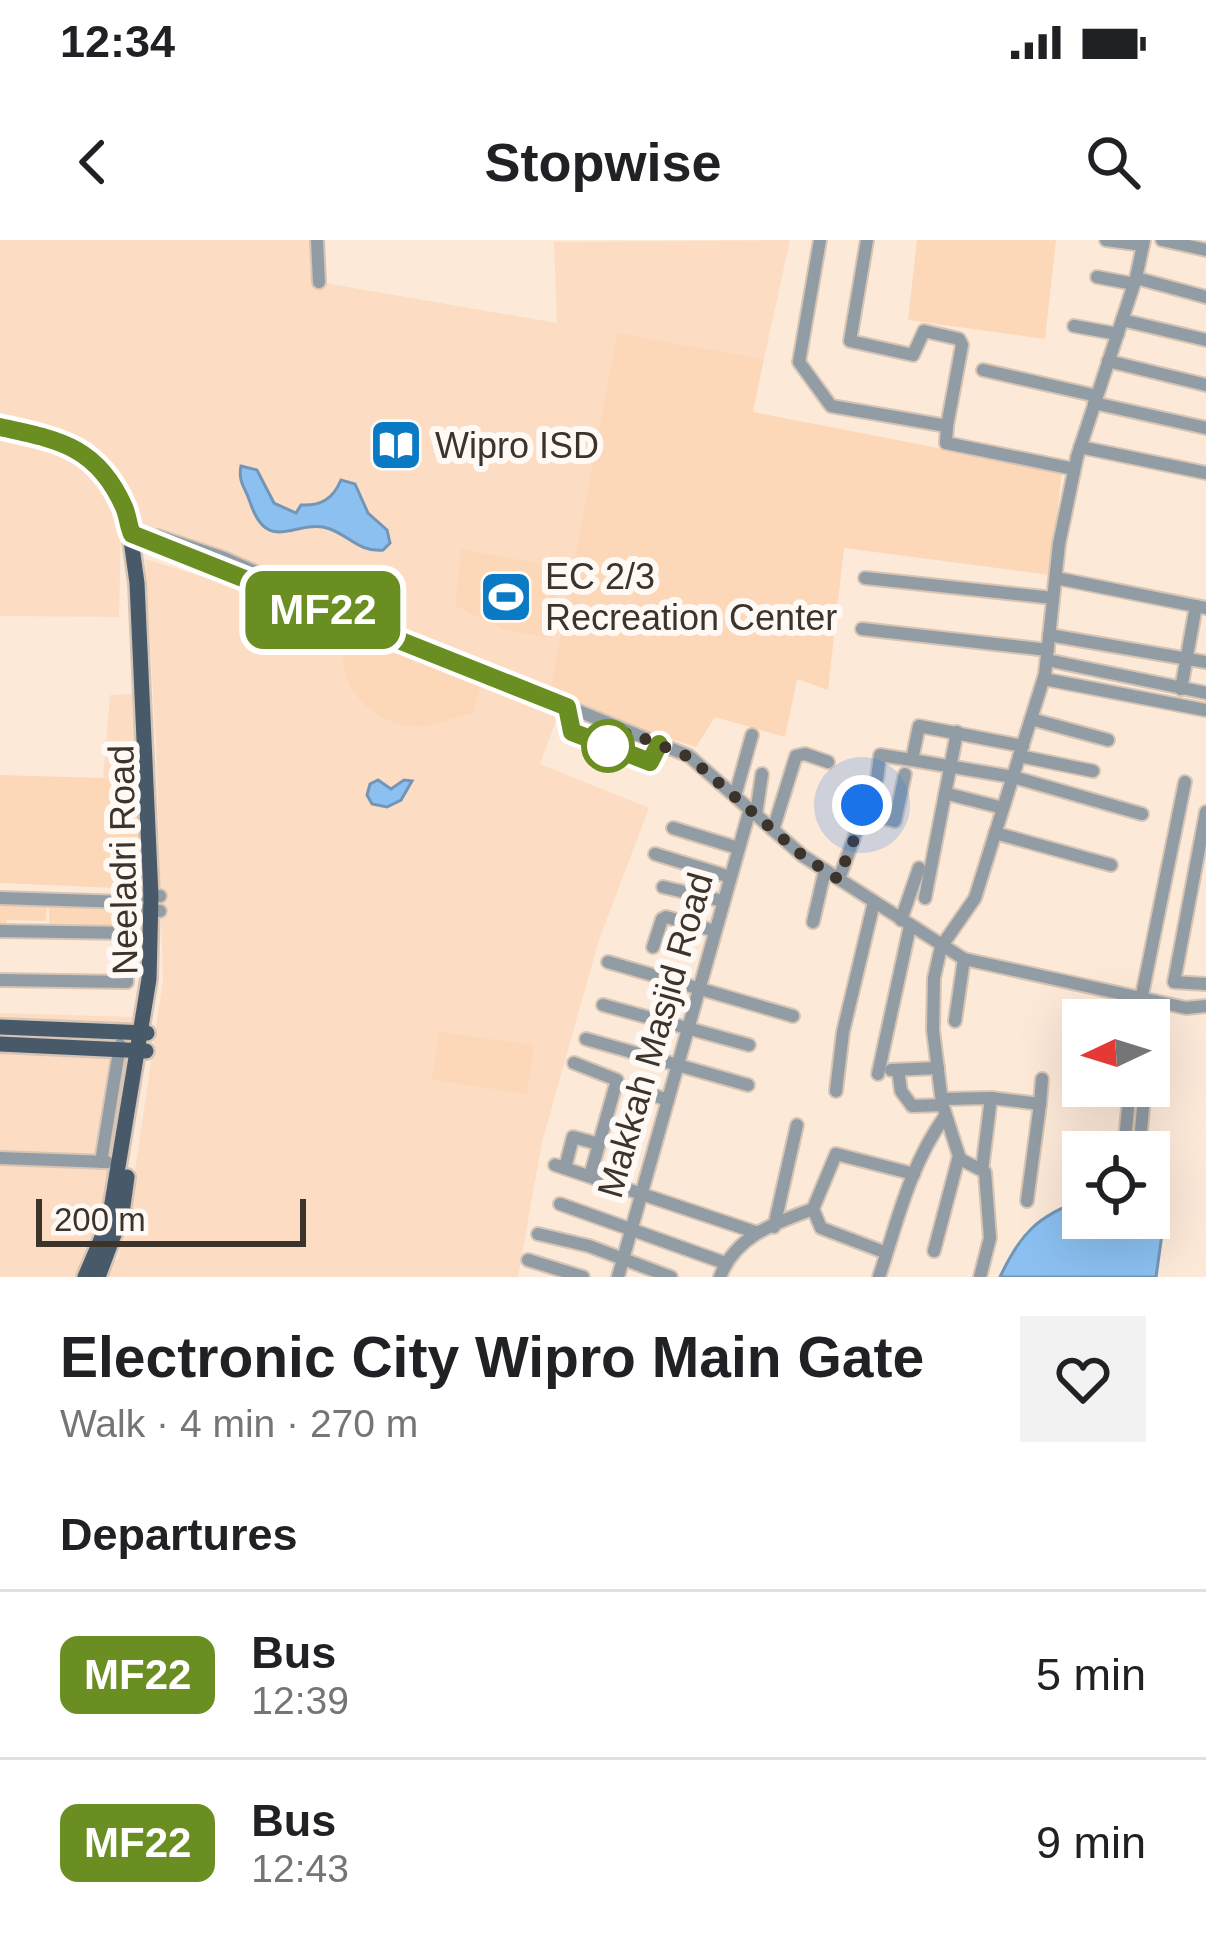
<!DOCTYPE html>
<html lang="en">
<head>
<meta charset="utf-8">
<style>
  body { margin:0; font-family:Arial,sans-serif; background:#f2f2f2; color:#202124; height:100vh; display:flex; flex-direction:column; font-size:45px; white-space:nowrap }
  * { box-sizing:border-box; margin:0 }
  p { font-size:39px; color:#757577 }
  .icon { flex:none; width:66px; height:66px; fill:none; stroke:currentColor; stroke-width:2; stroke-linecap:round; stroke-linejoin:round }
  .map { position:relative; height:1037px; overflow:hidden }
  .panel { display:flex; flex-direction:column; background:#fff; flex:1 }
  .panel>* { flex:none }
  .badge { padding:0 24px; border-radius:18px; font-size:42px; line-height:78px }
  .needle { width:78px; rotate:266deg }
  .fabs { position:absolute; left:1062px; top:759px; display:grid; gap:24px }
  .fabs a { display:grid; place-items:center; width:108px; height:108px; border-radius:0px; background:#fff; box-shadow:0 12px 48px #0002; font-size:60px }
  .scale { position:absolute; left:36px; bottom:30px; width:270px; box-sizing:border-box; padding-left:12px; border:6px solid #3c332b; border-top:0; font-size:33px; line-height:42px; white-space:nowrap; color:#3c332b; -webkit-text-stroke:9px #fef9f5; paint-order:stroke }
  .you { position:absolute; width:60px; height:60px; margin:-30px; border:9px solid #fff; border-radius:50%; background:#1a73e8; box-shadow:0 0 0 18px #1a73e833 }
  .map>.badge { position:absolute; translate:-50% -50%; box-shadow:0 0 0 6px #fff }
  h2 { padding:0 60px; font-size:45px; line-height:108px }
  .round { display:grid; place-items:center; flex:none; width:126px; height:126px; border-radius:0px; background:#f2f2f2 }
  .overview { display:flex; align-items:center; justify-content:space-between; height:204px; padding:0 60px }
  h1 { font-size:57px; font-weight:800; line-height:90px }
  ul { padding:0; list-style:none }
  li { display:flex; align-items:center; gap:36px; height:168px; padding:0 60px; border-top:3px solid #e0e0e0 }
  li div { flex:1 }
  li b { display:block; font-size:45px }
  li em { font-style:normal }
  li .badge { min-width:132px; font-weight:700; text-align:center }
  .status { display:flex; justify-content:space-between; align-items:center; height:84px; padding:0 60px; background:#fff; direction:ltr }
  .status svg { height:33px; fill:currentColor }
  header { display:flex; justify-content:space-between; align-items:center; height:156px; padding:0 60px; background:#fff; font-size:54px; font-weight:800 }
  .map>svg:first-child { display:block }
  .built { fill:#fcddc3 }
  .green { fill:#fcd8b9 }
  .water { fill:#8bc0f1; stroke:#7396b6; stroke-width:3 }
  .lines { fill:none; stroke-linecap:round; stroke-linejoin:round }
  .minor-casing { stroke:#d6c5b5; stroke-width:16 }
  .major-casing { stroke:#d6c5b5; stroke-width:20 }
  .minor { stroke:#929ca5; stroke-width:12 }
  .major { stroke:#485969; stroke-width:15 }
  .line-casing { stroke:#fff; stroke-width:27 }
  .line { stroke:#6b8e23; stroke-width:18 }
  .walk { stroke:#3c332b; stroke-width:12; stroke-dasharray:0 21.6 }
  .stop-dot { fill:#fff; stroke:#6b8e23; stroke-width:6 }
  .labels { text-anchor:middle; dominant-baseline:central; stroke-width:12; stroke-linejoin:round; paint-order:stroke }
  .poi-label { font-size:36px; fill:#3c332b; stroke:#fef9f5; text-anchor:start }
  .street-label { font-size:36px; fill:#3c332b; stroke:#fef9f5 }
</style>
</head>
<body>
<div class="status"><b>12:34</b><svg viewBox="0 0 49 12"><path d="M0 12V9h3v3zM5 12V6h3v6zM10 12V3h3v9zM15 12V0h3v12zM26 1h20v11H26zM47 4h2v5h-2z"/></svg></div>
<header><svg class="icon" aria-label="back" viewBox="0 0 24 24"><path d="M15 5l-7 7 7 7"/></svg>Stopwise<svg class="icon" aria-label="search" viewBox="0 0 24 24"><circle cx="10" cy="10" r="6"/><path d="M15 15l6 6"/></svg></header>
<div class="map">
<svg width="1206" height="1037" viewBox="0 0 1206 1037">
  <rect width="100%" height="100%" fill="#fde9d8"/>
  <g class="built">
    <polygon points="0,0 317,0 319,42 557,83 554,2 790,0 764,119 617,94 548,458 562,465 540,524 649,568 599,700 542,902 518,1037 103,1037 109,1024 118,1019 127,986 163,740 156,503 145,319 296,365 131,291 103,240 120,232 90,202 70,192 0,179"/>
    <polygon points="0,195 62,214 92,237 121,282 119,377 0,376"/>
    <polygon points="132,454 137,539 103,538 110,455"/>
    <polygon points="0,773 136,777 100,986 75,1037 0,1037"/>
  </g>
  <g class="green">
    <polygon points="917,0 1056,0 1045,99 908,80"/>
    <polygon points="617,93 764,119 753,172 1062,232 1050,335 844,308 828,450 797,439 785,497 715,477 696,507 548,459"/>
    <polygon points="461,309 548,325 559,347 550,398 502,389 455,366"/>
    <path d="M355,380L484,433L473,474C454,476 437,486 418,487C378,487 335,448 344,406C346,397 351,388 355,380Z"/>
    <polygon points="0,535 137,539 140,649 0,643"/>
    <polygon points="0,661 47,662 46,681 7,680 6,689 0,685"/>
    <polygon points="49,663 112,664 112,691 49,690"/>
    <polygon points="439,792 535,805 527,854 432,840"/>
  </g>
  <g class="water">
    <path d="M241,226L257,230L274,263L296,273L301,265C321,266 333,259 341,240L355,244L368,273L387,290L390,303L383,310C359,312 351,297 330,289C296,277 268,317 250,262C245,247 238,242 241,226Z"/>
    <polygon points="378,540 391,549 404,540 412,541 401,560 387,567 372,564 367,555 370,544"/>
    <path d="M1083,960V978L1155,980L1162,994L1156,1037H1000C1020,994 1038,975 1083,960Z"/>
  </g>
  <g class="lines">
    <g class="minor-casing">
      <g id="minor">
        <polyline points="317,0 319,42"/>
        <polyline points="820,0 799,122 831,166 947,186 946,203 1074,229"/>
        <polyline points="867,0 850,101 913,115 924,91 959,99 962,105 947,186"/>
        <polyline points="1106,0 1143,5"/>
        <polyline points="1162,0 1206,10"/>
        <polyline points="1097,37 1134,44"/>
        <polyline points="1136,38 1206,57"/>
        <polyline points="1122,80 1206,100"/>
        <polyline points="1074,86 1118,94"/>
        <polyline points="1108,121 1206,145"/>
        <polyline points="983,130 1097,156"/>
        <polyline points="1094,163 1206,188"/>
        <polyline points="1080,207 1206,233"/>
        <polyline points="132,294 353,379 689,516 803,616 964,719 1186,768 1206,766"/>
        <polyline points="158,296 224,318 350,373"/>
        <polyline points="865,338 1053,358"/>
        <polyline points="1056,338 1206,368"/>
        <polyline points="862,389 1048,410"/>
        <polyline points="1049,395 1206,422"/>
        <polyline points="1047,420 1206,453"/>
        <polyline points="1044,439 1205,470"/>
        <polyline points="1181,449 1196,366"/>
        <polyline points="1031,479 1108,500"/>
        <polyline points="1019,516 1093,531"/>
        <polyline points="912,520 1013,537 1142,574"/>
        <polyline points="877,539 880,515 912,520 919,486 1023,506"/>
        <polyline points="952,555 1003,568"/>
        <polyline points="735,556 752,495"/>
        <polyline points="1206,572 1174,742 1206,744"/>
        <polyline points="861,573 895,581 905,534"/>
        <polyline points="756,574 762,534"/>
        <polyline points="673,588 738,608"/>
        <polyline points="773,590 796,516 805,514 828,522"/>
        <polyline points="995,593 1111,625"/>
        <polyline points="655,614 730,637"/>
        <polyline points="839,639 858,587 862,566"/>
        <polyline points="663,647 723,661"/>
        <polyline points="0,658 126,662 137,655 160,656"/>
        <polyline points="925,658 957,492"/>
        <polyline points="126,662 137,670 160,671"/>
        <polyline points="901,680 919,628"/>
        <polyline points="813,682 825,630"/>
        <polyline points="0,691 127,693"/>
        <polyline points="653,707 662,679 666,677 715,691"/>
        <polyline points="608,722 793,776"/>
        <polyline points="0,740 127,742 126,662"/>
        <polyline points="603,765 749,805"/>
        <polyline points="1137,780 1185,542"/>
        <polyline points="955,781 964,719"/>
        <polyline points="586,799 748,845"/>
        <polyline points="1149,809 1154,761"/>
        <polyline points="574,823 617,840 590,936"/>
        <polyline points="891,830 938,828"/>
        <polyline points="898,830 901,851 912,866 943,865"/>
        <polyline points="878,834 910,686"/>
        <polyline points="628,847 668,860"/>
        <polyline points="836,851 843,792 874,662"/>
        <polyline points="942,859 991,858 1040,864 1027,961"/>
        <polyline points="1040,864 1042,839"/>
        <polyline points="1124,912 1130,846"/>
        <polyline points="1139,912 1145,846"/>
        <polyline points="0,918 107,922"/>
        <polyline points="101,922 120,805"/>
        <polyline points="555,925 755,992"/>
        <polyline points="565,928 573,897 599,904"/>
        <polyline points="982,930 991,858"/>
        <polyline points="560,964 725,1023"/>
        <polyline points="813,969 821,988 884,1012"/>
        <polyline points="774,987 797,885"/>
        <polyline points="538,994 589,1006 671,1037"/>
        <polyline points="934,1011 959,916"/>
        <polyline points="528,1020 583,1037"/>
        <polyline points="618,1037 750,569"/>
        <path d="M720,1037C735,996 775,983 813,969L836,914L914,934"/>
        <path d="M879,1037C898,980 909,927 945,876"/>
        <polyline points="980,1037 990,998 985,932 960,919 942,863 933,790 934,738 941,707 975,658 1045,434 1059,304 1077,217 1136,38 1144,0"/>
      </g>
    </g>
    <g class="major-casing">
      <g id="major">
        <polyline points="0,187 64,201 96,222 127,272 137,343 151,656 149,739 109,981 85,1037"/>
        <polyline points="0,787 147,793"/>
        <polyline points="0,804 146,811"/>
        <polyline points="98,1037 122,973 127,937"/>
      </g>
    </g>
    <use href="#minor" class="minor"/>
    <use href="#major" class="major"/>
  </g>
  <g class="lines">
    <g class="line-casing">
      <path id="line" d="M0,187C59,200 97,206 124,267C128,276 128,285 132,294L567,467L572,492L650,522L659,504"/>
    </g>
    <use href="#line" class="line"/>
    <polyline class="walk" points="608,506 628,492 689,517 803,616 838,639 859,587 862,565"/>
  </g>
  <defs>
    <g id="library-square" transform="scale(2.7)"><rect x="-9" y="-9" width="18" height="18" rx="4" fill="#0b7ac4" stroke="#fef9f5"/><path d="M-6-4Q-3-5.5-.7-3.5V5Q-3 3-6 4ZM6-4Q3-5.5 .7-3.5V5Q3 3 6 4Z" fill="#fff"/></g>
    <g id="stadium-square" transform="scale(2.7)"><rect x="-9" y="-9" width="18" height="18" rx="4" fill="#0b7ac4" stroke="#fef9f5"/><path d="M0-5a6.5 5 0 1 0 0 10a6.5 5 0 1 0 0-10ZM-3.5-1.8h7v3.6h-7Z" fill="#fff"/></g>
  </defs>
  <g fill-rule="evenodd">
    <use href="#library-square" x="396" y="205"/>
    <use href="#stadium-square" x="506" y="357"/>
  </g>
  <circle class="stop-dot" cx="608" cy="506" r="24"/>
  <g class="labels">
    <g class="poi-label">
      <text x="435" y="205">Wipro ISD</text>
      <text x="545" y="336">EC 2/3<tspan x="545" dy="41">Recreation Center</tspan></text>
    </g>
    <g class="street-label">
      <text transform="translate(123 620) rotate(-91)">Neeladri Road</text>
      <text transform="translate(655 795) rotate(-74)">Makkah Masjid Road</text>
    </g>
  </g>
</svg>
<div class="fabs">
<a><svg class="needle" viewBox="-14 -14 28 28"><path d="M0-13l5 13h-10z" fill="#e53935"/><path d="M0 13l5-13h-10z" fill="#757577"/></svg></a>
<a><svg class="icon" aria-label="locate" viewBox="0 0 24 24"><circle cx="12" cy="12" r="6"/><path d="M12 2v4M12 18v4M2 12h4M18 12h4"/></svg></a>
</div>
<div class="scale">200 m</div>
<div class="you" style="left:862px;top:565px"></div>
<b class="badge" style="left:323px;top:370px;background:#6b8e23;color:#fff">MF22</b>
</div>
<section class="panel">
<div class="overview"><div><h1>Electronic City Wipro Main Gate</h1><p>Walk · 4 min · 270 m</p></div><a class="round"><svg class="icon" aria-label="heart" viewBox="0 0 24 24"><path d="M12 20l-8-8c-3-5 5-10 8-4 3-6 11-1 8 4z"/></svg></a></div>
<h2>Departures</h2>
<ul>
<li><span class="badge" style="background:#6b8e23;color:#fff">MF22</span><div><b>Bus</b><p>12:39</p></div><em>5 min</em></li>
<li><span class="badge" style="background:#6b8e23;color:#fff">MF22</span><div><b>Bus</b><p>12:43</p></div><em>9 min</em></li>
</ul>
</section>
</body>
</html>
